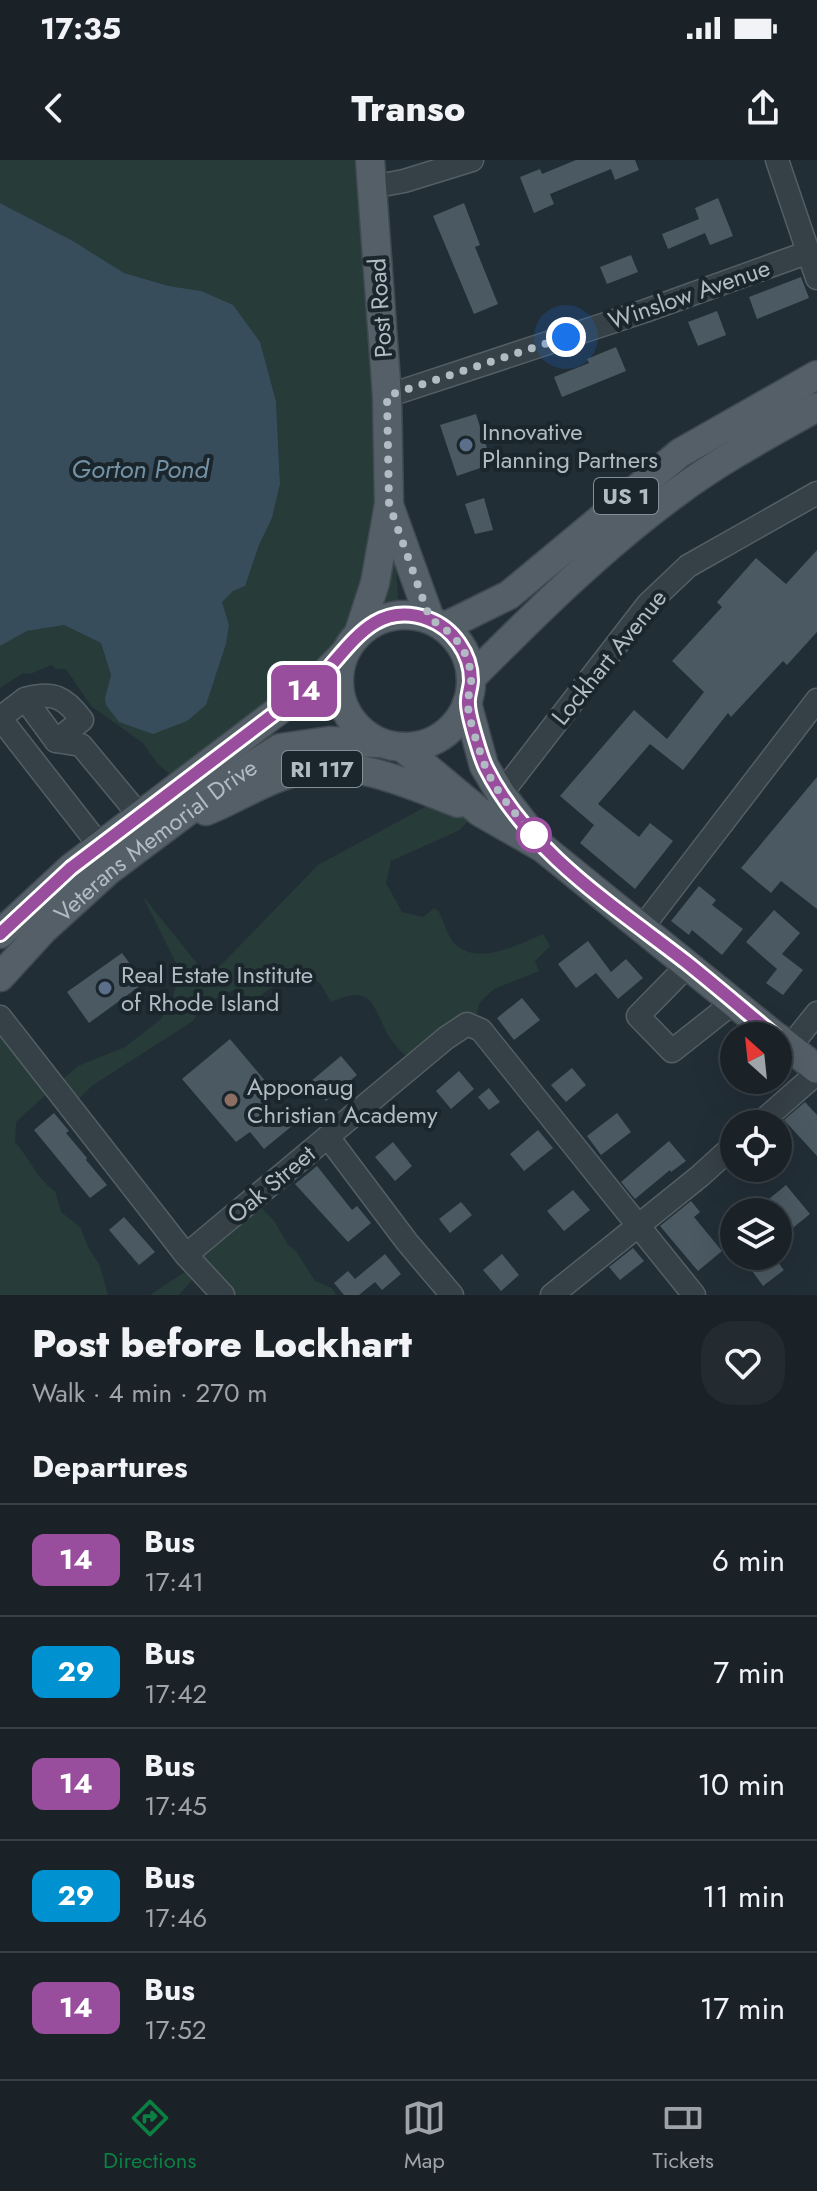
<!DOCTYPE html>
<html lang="en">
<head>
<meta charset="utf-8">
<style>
  body { margin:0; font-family:Jost,sans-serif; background:#232a30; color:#f1f3f6; height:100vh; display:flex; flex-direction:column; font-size:30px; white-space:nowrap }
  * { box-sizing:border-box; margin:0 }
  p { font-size:26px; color:#9fa4a8 }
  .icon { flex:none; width:44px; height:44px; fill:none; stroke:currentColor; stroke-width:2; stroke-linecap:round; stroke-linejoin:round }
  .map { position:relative; height:1135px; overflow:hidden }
  .drawer { display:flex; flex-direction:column; background:#1a2228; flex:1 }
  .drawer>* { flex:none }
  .badge { padding:0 16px; border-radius:12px; font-size:28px; line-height:52px }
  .needle { width:52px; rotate:333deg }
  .fabs { position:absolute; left:720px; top:862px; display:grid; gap:16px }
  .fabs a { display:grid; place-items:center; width:72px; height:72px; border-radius:50%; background:#1a2228; box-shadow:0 8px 32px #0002,0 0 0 2px #383f45; font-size:40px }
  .you { position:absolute; width:40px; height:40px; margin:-20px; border:6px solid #fff; border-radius:50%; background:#1a73e8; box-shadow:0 0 0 12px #1a73e833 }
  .map>.badge { position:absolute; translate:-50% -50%; box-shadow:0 0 0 4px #fff }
  h2 { padding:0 32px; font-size:30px; line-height:72px }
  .round { display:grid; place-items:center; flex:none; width:84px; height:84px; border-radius:32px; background:#232a30 }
  .head { display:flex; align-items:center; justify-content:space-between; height:136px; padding:0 32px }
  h1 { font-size:38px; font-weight:800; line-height:60px }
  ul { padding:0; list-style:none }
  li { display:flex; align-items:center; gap:24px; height:112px; padding:0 32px; border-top:2px solid #383f45 }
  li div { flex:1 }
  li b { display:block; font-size:30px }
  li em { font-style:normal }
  li .badge { min-width:88px; font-weight:700; text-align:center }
  .status { display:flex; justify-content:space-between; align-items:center; height:56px; padding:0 40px; background:#1a2228; direction:ltr }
  .status svg { height:22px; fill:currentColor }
  header { display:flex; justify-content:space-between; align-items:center; height:104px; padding:0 32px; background:#1a2228; font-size:36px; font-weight:800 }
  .tab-bar { display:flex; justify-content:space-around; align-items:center; height:112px; border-top:2px solid #383f45; background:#1a2228; font-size:22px; color:#9fa4a8 }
  .tab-bar a { display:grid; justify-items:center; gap:4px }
  .tab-bar .current { color:#0b8043 }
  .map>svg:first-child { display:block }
  .green { fill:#273c39 }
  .water { fill:#374d5c }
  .building { fill:#4b5962 }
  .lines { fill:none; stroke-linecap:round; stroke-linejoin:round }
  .minor-casing { stroke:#535e65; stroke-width:25 }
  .major-casing { stroke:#3f4951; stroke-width:31 }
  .minor { stroke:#364047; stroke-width:22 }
  .major { stroke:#545f67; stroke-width:28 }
  .line-casing { stroke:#fff; stroke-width:18 }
  .line { stroke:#994d9d; stroke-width:12 }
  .walk { stroke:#b0bbc4; stroke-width:8; stroke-dasharray:0 14.4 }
  .service-dot { fill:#5c6f8a; stroke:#1b252c; stroke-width:3 }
  .stop-dot { fill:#fff; stroke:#994d9d; stroke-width:4 }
  .education-dot { fill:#8d6e63; stroke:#1b252c; stroke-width:3 }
  .labels { text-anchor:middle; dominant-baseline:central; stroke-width:8; stroke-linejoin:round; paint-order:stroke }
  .shield { fill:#1b252c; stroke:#838e96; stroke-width:2 }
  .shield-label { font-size:22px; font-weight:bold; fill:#b0bbc4 }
  .street-label { font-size:24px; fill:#b0bbc4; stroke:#1b252c }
  .poi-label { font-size:24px; fill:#b0bbc4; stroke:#1b252c; text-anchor:start }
  .water-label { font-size:26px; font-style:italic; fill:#7391a5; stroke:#1b252c }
</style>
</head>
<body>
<div class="status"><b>17:35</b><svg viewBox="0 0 49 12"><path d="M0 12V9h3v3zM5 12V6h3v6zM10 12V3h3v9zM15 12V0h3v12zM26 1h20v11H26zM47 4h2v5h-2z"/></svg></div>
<header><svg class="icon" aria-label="back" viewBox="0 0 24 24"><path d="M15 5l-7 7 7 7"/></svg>Transo<svg class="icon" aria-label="share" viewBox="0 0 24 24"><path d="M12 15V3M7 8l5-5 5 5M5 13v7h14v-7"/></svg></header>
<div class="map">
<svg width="817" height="1135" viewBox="0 0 817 1135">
  <rect width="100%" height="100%" fill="#222e36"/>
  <g class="green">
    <polygon points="0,0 370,0 399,453 397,461 297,529 182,625 157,603 143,583 91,546 66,509 56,509 51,505 30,514 23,513 0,528 0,486 27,471 64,465 101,483 111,515 105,538 206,545 226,484 229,465 221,442 233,431 245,425 259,385 272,358 280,324 276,240 260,182 201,131 169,126 124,113 73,81 0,43"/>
    <path d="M438,640L484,643L460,670L391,701L386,723L402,752L423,757L434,748L439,752C444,762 448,779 457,786C482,805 519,784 543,774L550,786L535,801L539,811L494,829L480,842L474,862L413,903C405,895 394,885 388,875C372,845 373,823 331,842L320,823L305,814L269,829L253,842L236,829L203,844L193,861L93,925L71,946L53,928L16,962L15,982C30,999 37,1019 55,1031L61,1052L80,1067L88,1087L100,1106L108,1135H0V860L56,925L78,906L125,887L160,860L172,840L180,811L142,735L200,807L213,810L223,803L318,705Z"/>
    <polygon points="253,1039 275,1062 288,1085 296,1091 315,1121 332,1128 336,1135 224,1135 199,1112 179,1135 150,1135 194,1106 188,1091"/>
  </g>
  <polygon class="water" points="0,43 73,81 124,113 169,126 201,131 233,145 260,182 276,241 280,324 272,358 259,385 245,426 233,431 222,442 229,465 226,484 206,545 187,561 153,574 119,562 106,545 105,538 111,515 101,483 64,465 27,471 0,486"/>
  <g class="building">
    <polygon points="576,0 635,0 639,10 615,20 611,9 550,34 554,44 534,53 520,17 540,9 542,14"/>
    <polygon points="718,38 733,76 710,85 705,73 668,89 662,74 699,59 695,48"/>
    <polygon points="464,43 480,85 475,87 498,144 474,154 433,56"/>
    <polygon points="631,95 638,112 607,124 600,107"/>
    <polygon points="801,117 809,138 757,159 749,137"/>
    <polygon points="717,151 726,175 698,186 688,162"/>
    <polygon points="616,187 626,211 562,237 554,217 589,203 587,199"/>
    <polygon points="476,254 492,304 457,316 440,265"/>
    <polygon points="484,338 493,370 475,374 465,344"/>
    <polygon points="817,390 817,472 787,505 783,501 731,557 728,553 683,610 650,584 598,644 639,677 650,663 673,681 635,729 580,683 594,665 560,636 634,550 667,579 704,532 672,501 722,447 717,442 756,398 786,424"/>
    <polygon points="817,617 817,749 781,721 771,733 741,708"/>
    <polygon points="699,726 716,740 712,745 743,769 722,795 692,770 689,775 671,761"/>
    <polygon points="774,750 800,773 782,794 803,810 783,835 766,823 777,809 746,782"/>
    <polygon points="588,781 611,812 626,799 643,818 618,839 596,813 576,828 558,804"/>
    <polygon points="122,793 144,823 89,863 67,832"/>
    <polygon points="522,838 540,860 514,880 497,858"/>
    <polygon points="230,879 267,923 257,932 274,952 277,949 292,966 264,989 250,972 236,982 182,919"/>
    <polygon points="341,896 357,915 326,941 310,922"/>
    <polygon points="572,908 586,925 566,942 551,925"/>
    <polygon points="459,911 474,929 451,949 436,931"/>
    <polygon points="489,928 500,942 489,950 478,937"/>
    <polygon points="805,942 817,955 817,996 784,960"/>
    <polygon points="54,953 69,971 66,973 87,998 86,1000 107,1025 90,1038 34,970"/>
    <polygon points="617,953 631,972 601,995 587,976"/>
    <polygon points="538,970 553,988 524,1011 510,994"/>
    <polygon points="669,981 686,1001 671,1012 670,1010 635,1039 621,1022"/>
    <polygon points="393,982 412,1006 395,1021 375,997"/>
    <polygon points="317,1006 352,1050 357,1046 371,1063 348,1082 295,1024"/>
    <polygon points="786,1025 810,1054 778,1080 778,1052 753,1052"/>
    <polygon points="573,1030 590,1050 564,1071 547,1051"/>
    <polygon points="691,1041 700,1052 694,1057 722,1091 698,1111 660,1066"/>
    <polygon points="461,1042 472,1055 450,1073 439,1059"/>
    <polygon points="124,1057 155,1092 139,1105 109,1070"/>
    <polygon points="633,1088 644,1101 620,1120 609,1107"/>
    <polygon points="385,1094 401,1114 382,1130 375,1122 359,1135 344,1135 334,1123 348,1111 355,1119"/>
    <polygon points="502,1094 519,1115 501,1131 483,1110"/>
    <polygon points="766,1096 773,1096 784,1110 763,1126 750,1108"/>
  </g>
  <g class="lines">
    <g class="minor-casing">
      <g id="minor">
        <polyline points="777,0 817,118"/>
        <polyline points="372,27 404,21 472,0"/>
        <polyline points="387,236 645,151 809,92"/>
        <path d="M25,539C53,531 65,537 82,560L56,581"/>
        <polyline points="0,558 25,539 56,581 81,585 140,656"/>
        <polyline points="0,558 100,686"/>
        <polyline points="501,634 648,444 688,406 817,333"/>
        <polyline points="641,769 817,540"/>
        <polyline points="688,805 638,856 672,891 734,842"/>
        <polyline points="0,857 186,1095 223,1135"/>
        <polyline points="789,888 817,853"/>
        <polyline points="759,964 817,913"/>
        <polyline points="328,977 407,1082 452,1135"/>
        <polyline points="186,1095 446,878 467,864 481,870 694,1135"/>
        <polyline points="552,1135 700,1016 734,985"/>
      </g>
    </g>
    <g class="major-casing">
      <g id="major">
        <polyline points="390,348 430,459"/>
        <circle cx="405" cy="521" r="66"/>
        <polyline points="444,467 509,435 680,293 817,215"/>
        <polyline points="359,472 375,423 389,344 387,236 370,0"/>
        <path d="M471,518C536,453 601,388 676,333C720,300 769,274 817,247"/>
        <polyline points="467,543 484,606 501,634 535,678"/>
        <polyline points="402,587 480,652 543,688 775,876"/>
        <path d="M206,651C238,638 269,617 303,610C357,599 409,624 458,643"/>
        <polyline points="0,774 71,708 316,522 344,494"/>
        <path id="s1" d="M0,817L43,770L109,710L229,620L280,588L329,581L379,583"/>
        <polyline points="778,878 817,909"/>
      </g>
    </g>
    <use href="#minor" class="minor"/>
    <use href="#major" class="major"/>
  </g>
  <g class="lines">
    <g class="line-casing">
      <path id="line" d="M0,774L71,708L316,522C349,489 373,439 428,459C453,468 471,494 471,520C471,528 467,536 468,544C468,555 481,598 486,608C528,692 614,746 686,802C716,826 745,851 775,876"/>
    </g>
    <use href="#line" class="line"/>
    <path class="walk" d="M534,675C516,655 493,629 484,603C479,589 467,556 468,542C468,534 472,526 471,518C470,491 453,472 430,459L389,344L387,236L566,177"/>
  </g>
  <g class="service-dot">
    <circle cx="466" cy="285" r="8"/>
    <circle cx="105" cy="828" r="8"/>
  </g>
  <circle class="stop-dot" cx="534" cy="675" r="16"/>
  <circle class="education-dot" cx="231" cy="940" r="8"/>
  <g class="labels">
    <g class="shield">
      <rect x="594" y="318" width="64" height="36" rx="6"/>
      <rect x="282" y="591" width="80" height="36" rx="6"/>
    </g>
    <g class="shield-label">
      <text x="626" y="336">US 1</text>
      <text x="322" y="609">RI 117</text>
    </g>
    <g class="street-label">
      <text transform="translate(689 134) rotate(-19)">Winslow Avenue</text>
      <text transform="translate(380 148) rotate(-94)">Post Road</text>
      <text transform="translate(609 497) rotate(-51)">Lockhart Avenue</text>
      <text stroke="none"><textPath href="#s1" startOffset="208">Veterans Memorial Drive</textPath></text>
      <text transform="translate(271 1024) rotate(-40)">Oak Street</text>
    </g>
    <g class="poi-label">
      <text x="482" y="271">Innovative<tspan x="482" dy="28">Planning Partners</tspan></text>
      <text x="121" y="814">Real Estate Institute<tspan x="121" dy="28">of Rhode Island</tspan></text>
      <text x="247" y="926">Apponaug<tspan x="247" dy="28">Christian Academy</tspan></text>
    </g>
    <g class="water-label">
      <text x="140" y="309">Gorton Pond</text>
    </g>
  </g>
</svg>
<div class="fabs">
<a><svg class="needle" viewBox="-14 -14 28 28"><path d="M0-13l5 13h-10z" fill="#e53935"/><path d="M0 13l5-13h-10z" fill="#9fa4a8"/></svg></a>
<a><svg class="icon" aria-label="locate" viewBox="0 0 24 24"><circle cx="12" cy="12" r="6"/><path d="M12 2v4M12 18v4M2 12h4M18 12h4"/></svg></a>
<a><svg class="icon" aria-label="layers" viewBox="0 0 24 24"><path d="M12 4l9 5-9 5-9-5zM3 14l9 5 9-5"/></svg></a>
</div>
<div class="you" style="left:566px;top:177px"></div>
<b class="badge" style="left:304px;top:531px;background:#994d9d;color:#fff">14</b>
</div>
<section class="drawer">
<div class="head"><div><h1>Post before Lockhart</h1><p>Walk · 4 min · 270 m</p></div><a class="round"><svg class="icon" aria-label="heart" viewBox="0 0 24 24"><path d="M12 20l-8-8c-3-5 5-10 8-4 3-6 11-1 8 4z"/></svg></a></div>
<h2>Departures</h2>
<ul>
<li><span class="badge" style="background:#994d9d;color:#fff">14</span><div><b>Bus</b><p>17:41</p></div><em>6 min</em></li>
<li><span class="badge" style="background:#0092d0;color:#fff">29</span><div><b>Bus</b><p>17:42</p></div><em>7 min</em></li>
<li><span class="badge" style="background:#994d9d;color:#fff">14</span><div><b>Bus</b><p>17:45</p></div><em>10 min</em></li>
<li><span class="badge" style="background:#0092d0;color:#fff">29</span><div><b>Bus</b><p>17:46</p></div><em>11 min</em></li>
<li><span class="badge" style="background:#994d9d;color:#fff">14</span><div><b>Bus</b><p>17:52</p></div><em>17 min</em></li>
</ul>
</section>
<nav class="tab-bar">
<a class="current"><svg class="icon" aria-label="directions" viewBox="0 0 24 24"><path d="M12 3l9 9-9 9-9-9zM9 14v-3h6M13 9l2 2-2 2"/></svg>Directions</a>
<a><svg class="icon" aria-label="map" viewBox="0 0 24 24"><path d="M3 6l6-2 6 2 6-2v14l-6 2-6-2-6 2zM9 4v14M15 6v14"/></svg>Map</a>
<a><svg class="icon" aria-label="tickets" viewBox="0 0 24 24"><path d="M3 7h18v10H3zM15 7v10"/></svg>Tickets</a>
</nav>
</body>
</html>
